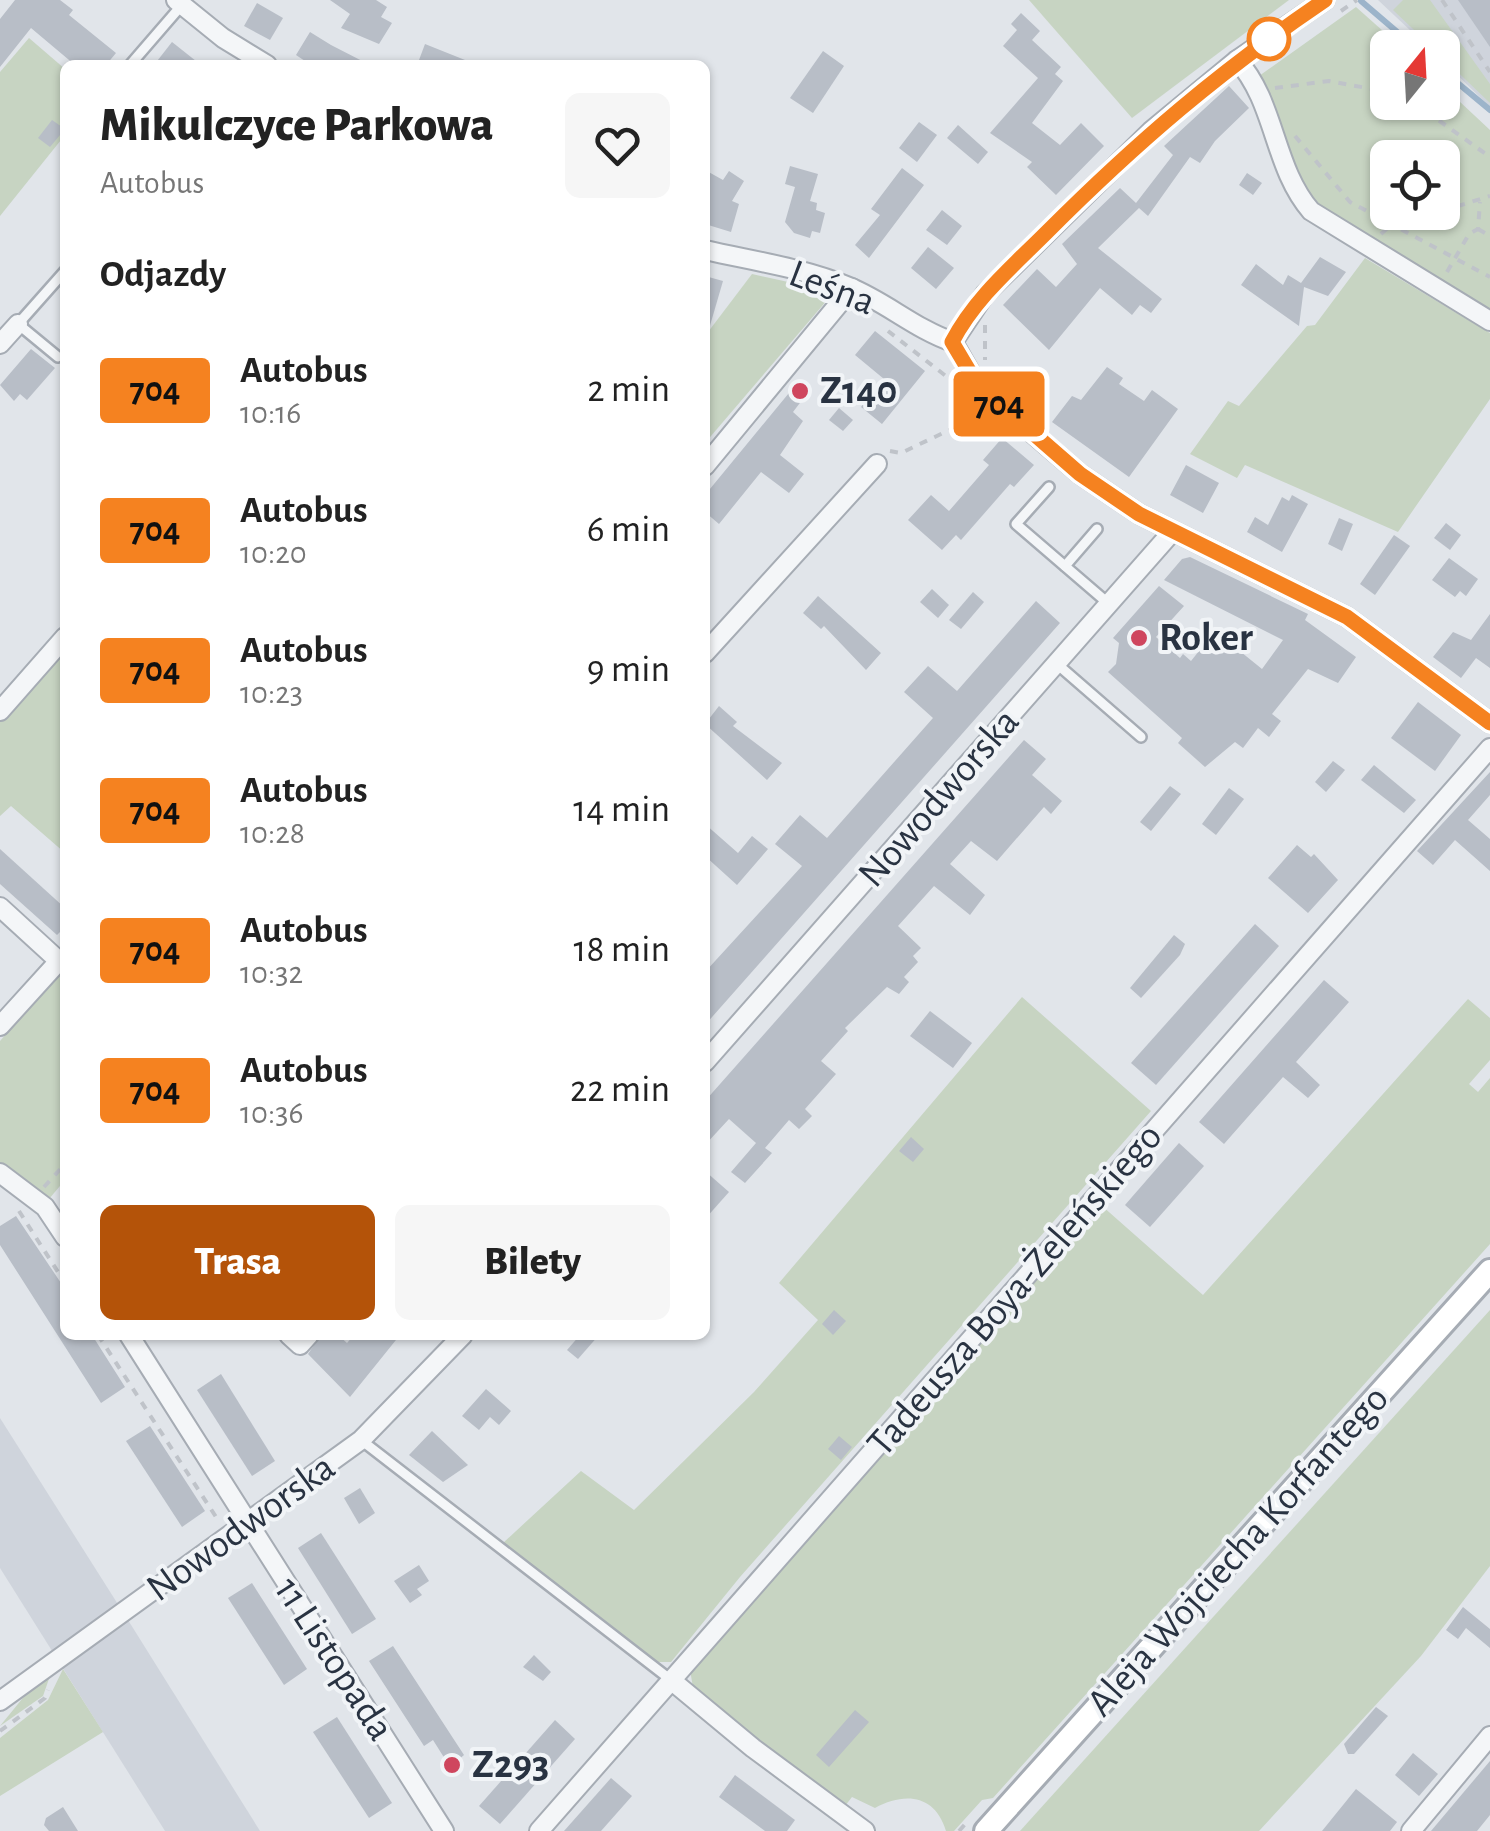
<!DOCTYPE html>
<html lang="pl">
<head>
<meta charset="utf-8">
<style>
  body { margin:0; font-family:"Alegreya Sans",sans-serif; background:#f6f6f6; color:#222; height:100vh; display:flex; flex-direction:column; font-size:38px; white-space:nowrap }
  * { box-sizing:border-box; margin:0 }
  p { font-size:32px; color:#767676 }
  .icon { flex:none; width:55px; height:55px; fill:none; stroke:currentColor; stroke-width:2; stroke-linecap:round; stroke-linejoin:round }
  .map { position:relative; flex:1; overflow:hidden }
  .drawer { position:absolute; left:60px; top:60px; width:650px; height:1280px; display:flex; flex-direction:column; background:#fff; border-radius:15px; box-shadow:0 2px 8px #0004 }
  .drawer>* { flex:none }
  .badge { padding:0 20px; border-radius:8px; font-size:35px; line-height:65px }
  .needle { width:65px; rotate:18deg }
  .tools { position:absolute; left:1370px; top:30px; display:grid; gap:20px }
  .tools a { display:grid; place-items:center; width:90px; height:90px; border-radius:15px; background:#fff; box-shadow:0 2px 8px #0004; font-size:50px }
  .map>.badge { position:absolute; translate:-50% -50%; box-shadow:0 0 0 5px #fff }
  h2 { padding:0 40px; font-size:38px; line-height:90px }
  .round { display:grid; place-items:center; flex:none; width:105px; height:105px; border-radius:15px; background:#f6f6f6 }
  .head { display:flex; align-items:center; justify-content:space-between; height:170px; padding:0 40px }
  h1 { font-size:48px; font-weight:800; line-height:75px }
  .primary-button { display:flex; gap:20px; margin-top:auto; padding:20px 40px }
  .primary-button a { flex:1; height:115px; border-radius:15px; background:#b45309; color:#fff; font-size:40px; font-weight:800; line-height:115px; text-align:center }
  .primary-button a+a { background:#f6f6f6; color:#222 }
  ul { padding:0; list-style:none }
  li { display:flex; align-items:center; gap:30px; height:140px; padding:0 40px }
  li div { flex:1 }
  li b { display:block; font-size:38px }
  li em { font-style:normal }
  li .badge { min-width:110px; font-weight:700; text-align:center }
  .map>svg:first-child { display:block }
  .built { fill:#cfd4dc }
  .green { fill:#c7d4c2; fill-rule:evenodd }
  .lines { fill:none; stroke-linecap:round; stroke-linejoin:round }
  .stream { stroke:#9cb4ca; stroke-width:6 }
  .building { fill:#b8bec7 }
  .service-casing { stroke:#a6acb4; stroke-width:14 }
  .minor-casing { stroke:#a6acb4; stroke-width:22 }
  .secondary-casing { stroke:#a6acb4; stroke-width:28 }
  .path { stroke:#bfc3c9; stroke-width:4; stroke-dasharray:8 8; stroke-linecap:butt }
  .service { stroke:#f4f6f8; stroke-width:9 }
  .minor { stroke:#f4f6f8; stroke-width:18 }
  .secondary { stroke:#fff; stroke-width:22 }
  .line-casing { stroke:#fff; stroke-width:22 }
  .line { stroke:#f58220; stroke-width:15 }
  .stop-dot { fill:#fff; stroke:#f58220; stroke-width:5 }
  .poi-dot { fill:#cf465e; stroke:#f1f4f7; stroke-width:4 }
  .labels { text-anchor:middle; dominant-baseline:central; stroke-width:8; stroke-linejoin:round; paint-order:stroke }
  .street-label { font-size:40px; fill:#293342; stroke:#f1f4f7 }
  .poi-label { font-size:40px; font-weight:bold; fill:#293342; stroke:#f1f4f7; text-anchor:start }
</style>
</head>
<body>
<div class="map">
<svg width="1490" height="1831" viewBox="0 0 1490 1831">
  <rect width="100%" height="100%" fill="#e1e5ea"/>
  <g class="built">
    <polygon points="1378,0 1490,0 1490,107 1443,61 1442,48 1428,47"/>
    <polygon points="0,1418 133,1628 260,1831 165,1831 0,1568"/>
  </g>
  <g class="green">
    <polygon points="1029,0 1289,0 1132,118"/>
    <polygon points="1403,0 1430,0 1490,84 1490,103 1443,58 1442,48 1432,47 1393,10"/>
    <path d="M1356,7L1401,47L1388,48V102H1442L1443,86L1490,130V313L1314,205L1290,165L1259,76ZM1388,158H1442V212H1388Z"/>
    <polygon points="29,38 65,69 65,135 0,216 0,72"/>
    <polygon points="1365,258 1490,333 1490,399 1398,532 1245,465 1237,478 1190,454 1228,401 1239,406 1307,326 1315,325"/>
    <polygon points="752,274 834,292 705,443 705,336"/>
    <polygon points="65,646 65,853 11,806 0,816 0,722"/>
    <polygon points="65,967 65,1180 49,1199 0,1162 0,1041"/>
    <polygon points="1022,997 1151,1111 740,1577 671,1662 658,1662 503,1543 581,1471 634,1510 754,1392 818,1320 779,1283"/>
    <path d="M1468,999L1490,1018V1060L1469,1084L1478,1092L1490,1078V1244L993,1798L982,1800L954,1831H946C935,1794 904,1792 875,1808L852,1797L845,1806L694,1693L690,1670L1101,1205L1203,1295Z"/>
    <polygon points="1490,1310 1490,1566 1421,1656 1259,1831 1020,1831"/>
    <polygon points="63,1669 103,1732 0,1796 0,1738 48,1700"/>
    <polygon points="51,1673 43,1696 0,1726 31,1688"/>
  </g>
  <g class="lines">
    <g class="stream">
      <polyline points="1361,1 1416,48"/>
      <polyline points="1442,70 1490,110"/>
    </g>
  </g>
  <g class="building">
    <polygon points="15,0 60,0 73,10 69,15 116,53 106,65 75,65 31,28 0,67 0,19"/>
    <polygon points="330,0 376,0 387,7 381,17 392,23 379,44 341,28 350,14"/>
    <polygon points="1458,0 1490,0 1490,47"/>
    <polygon points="257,3 283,18 270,40 244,26"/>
    <polygon points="1021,13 1040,31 1032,40 1061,67 1055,74 1063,81 1032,123 1060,145 1081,123 1104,146 1056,195 1027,167 1032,162 990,133 1038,78 1003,46 1017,30 1011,24"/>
    <polygon points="310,32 331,45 370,65 311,65 296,55"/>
    <polygon points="172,42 201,65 154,65"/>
    <polygon points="425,44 475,64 474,65 431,65 419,60"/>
    <polygon points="823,51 844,66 813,113 790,98"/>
    <polygon points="1229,86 1249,108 1215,141 1200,163 1190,157 1148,216 1139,208 1098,248 1162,299 1151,313 1140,305 1132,315 1100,288 1049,350 1003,305 1037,269 1056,287 1077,264 1062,244 1120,188 1136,203 1173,155 1164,146"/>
    <polygon points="52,120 65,129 50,147 38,138"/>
    <polygon points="919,122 937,135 917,162 899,148"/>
    <polygon points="958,125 988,152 978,164 947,138"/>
    <polygon points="790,166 818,174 810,201 817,203 816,210 825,213 820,233 812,231 810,238 794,233 785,222 795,187 785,184"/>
    <polygon points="902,168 924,185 869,258 855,245 880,215 871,209"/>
    <polygon points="705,170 723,180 729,171 744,181 732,201 739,204 731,232 705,224"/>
    <polygon points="1247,173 1262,183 1253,195 1239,185"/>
    <polygon points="942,210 962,226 947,245 926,230"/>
    <polygon points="928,247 954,268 936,289 911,268"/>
    <polygon points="1320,257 1346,272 1328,296 1304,287 1299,326 1241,285 1256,264 1283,285 1288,275 1301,283"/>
    <polygon points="705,276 723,281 709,329 705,328"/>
    <polygon points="875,331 925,371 882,424 861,407 884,379 855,355"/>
    <polygon points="31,349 55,368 27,400 20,394 14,401 0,385"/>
    <polygon points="1107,367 1123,378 1119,384 1144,401 1152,390 1178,409 1129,477 1052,422 1072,396 1081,400"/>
    <polygon points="798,382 809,391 793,412 803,421 780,455 804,474 789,493 761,472 719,524 705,512 705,495"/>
    <polygon points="839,408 853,420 843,431 829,420"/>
    <polygon points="1002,438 1034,465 1014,487 1010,484 961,540 956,535 942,550 908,520 931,495 949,511 989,465 983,460"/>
    <polygon points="1186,465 1219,483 1203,513 1170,495"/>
    <polygon points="1292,495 1308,504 1282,552 1247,532 1255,517 1268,525 1282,497 1289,501"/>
    <polygon points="1339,518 1353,524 1342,551 1328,544"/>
    <polygon points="1446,523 1461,535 1450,550 1434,538"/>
    <polygon points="1394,535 1410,546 1375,595 1360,584"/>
    <polygon points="1190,557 1308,614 1305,620 1356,657 1338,683 1308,669 1272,714 1281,721 1269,737 1258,728 1243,748 1235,742 1205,767 1178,743 1182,738 1108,672 1116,664 1119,643 1113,638 1159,586 1184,606 1156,637 1180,658 1183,654 1191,661 1215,631 1262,669 1283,640 1164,580 1182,559"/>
    <polygon points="1449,558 1478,579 1466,596 1460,591 1455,597 1432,580"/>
    <polygon points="932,589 949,605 938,618 920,602"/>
    <polygon points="973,592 984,602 961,629 949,620"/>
    <polygon points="818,596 881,653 866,670 824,626 821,629 803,613"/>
    <polygon points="1036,601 1060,623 705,1025 705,972 802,866 775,844 800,815 827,838 933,718 904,692 928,666 957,691"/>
    <polygon points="1490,614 1490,668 1476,658 1461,678 1433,657 1453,632 1471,640"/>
    <polygon points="1418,702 1461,735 1435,771 1391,738"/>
    <polygon points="719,706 737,722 733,726 782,763 767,780 705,724"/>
    <polygon points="1024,740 1046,759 1032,775 1062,801 1051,814 1044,807 997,861 971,841 950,864 985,895 970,915 934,886 898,926 921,948 913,956 918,962 904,977 909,982 899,994 887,987 845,1028 848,1031 821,1061 836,1074 805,1109 812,1116 799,1129 789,1120 765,1148 772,1153 745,1183 731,1172 756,1143 729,1119 705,1145 705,1101"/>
    <polygon points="1333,761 1345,770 1326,792 1315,782"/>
    <polygon points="1374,765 1416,800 1404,813 1361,780"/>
    <polygon points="1490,772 1490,795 1468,820 1490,839 1490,871 1455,840 1433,865 1417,851"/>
    <polygon points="1170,786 1181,794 1151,831 1140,822"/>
    <polygon points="1229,788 1244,799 1216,835 1202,824"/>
    <polygon points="705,824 738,853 752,836 768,849 737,885 705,856"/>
    <polygon points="1297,845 1311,857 1314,854 1338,880 1308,913 1268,878"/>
    <polygon points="0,849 65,908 65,927 57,935 0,884"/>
    <polygon points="1255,924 1279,946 1156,1085 1131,1063"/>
    <polygon points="1174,935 1185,944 1180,955 1141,998 1130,988"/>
    <polygon points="1324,980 1349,1002 1296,1062 1320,1085 1308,1098 1283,1077 1224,1144 1199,1122"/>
    <polygon points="930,1011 972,1043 953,1068 910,1036"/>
    <polygon points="911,1137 924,1149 913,1162 899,1151"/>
    <polygon points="1179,1143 1204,1166 1150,1227 1125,1205"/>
    <polygon points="705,1171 729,1192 705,1219"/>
    <polygon points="16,1216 65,1289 65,1335 92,1335 125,1387 101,1403 0,1245 0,1226"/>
    <polygon points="834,1310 846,1321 833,1335 822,1324"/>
    <polygon points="321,1335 338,1335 347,1343 354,1335 400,1335 350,1397 308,1354"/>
    <polygon points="580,1335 599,1335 578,1359 567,1350"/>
    <polygon points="221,1374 275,1461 252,1476 197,1390"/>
    <polygon points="486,1389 511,1411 499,1425 490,1417 479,1430 462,1416"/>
    <polygon points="150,1426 205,1511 182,1527 126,1441"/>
    <polygon points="432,1431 468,1465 443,1482 409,1455"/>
    <polygon points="839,1436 852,1447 841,1460 828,1449"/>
    <polygon points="360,1488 375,1513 359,1524 344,1498"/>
    <polygon points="321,1533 376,1619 352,1634 298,1548"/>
    <polygon points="419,1565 429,1581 417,1589 422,1595 410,1603 394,1581"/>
    <polygon points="252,1583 307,1669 284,1685 228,1598"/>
    <polygon points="1463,1607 1490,1629 1490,1648 1466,1628 1458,1639 1446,1630"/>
    <polygon points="393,1646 464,1755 450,1767 433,1740 424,1746 369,1661"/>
    <polygon points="534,1655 551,1672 543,1681 523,1667"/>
    <polygon points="1376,1707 1388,1716 1354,1754 1348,1754 1344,1744"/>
    <polygon points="855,1710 869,1722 829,1767 816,1755"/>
    <polygon points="337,1717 392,1803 369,1818 313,1732"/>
    <polygon points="555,1720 575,1739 500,1824 479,1806"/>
    <polygon points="1413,1753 1438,1774 1419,1796 1395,1775"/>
    <polygon points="1490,1761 1490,1815 1477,1831 1431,1831"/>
    <polygon points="735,1775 795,1820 787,1831 765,1831 719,1797"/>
    <polygon points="611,1778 632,1796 601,1831 564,1831"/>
    <polygon points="1356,1789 1397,1822 1390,1831 1322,1831"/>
    <polygon points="63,1807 78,1831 49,1831 44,1825 46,1818"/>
  </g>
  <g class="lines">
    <g class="service-casing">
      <g id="service">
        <polyline points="130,65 181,6"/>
        <polyline points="58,357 18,324 65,271"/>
        <polyline points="1049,487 1016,524 1109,604"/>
        <polyline points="1065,566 1097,529"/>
        <polyline points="1057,664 1141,737"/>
        <polyline points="361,1440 671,1680"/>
      </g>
    </g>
    <g class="minor-casing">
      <g id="minor">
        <polyline points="176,0 223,38 267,65"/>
        <path d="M1237,60C1276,103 1273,167 1311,211L1490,321"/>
        <path d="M705,250C753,261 804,268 849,287C886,302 915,329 953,342"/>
        <polyline points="953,342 971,374 995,401 1080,474 1139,514 1347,617 1490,723"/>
        <polyline points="953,342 985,294 1151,131 1237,60 1325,0"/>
        <polyline points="0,344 18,324"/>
        <polyline points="705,466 852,288"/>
        <polyline points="705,653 877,464"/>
        <polyline points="0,711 65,637"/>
        <polyline points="0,907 59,961 0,1026"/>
        <polyline points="705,1062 1172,532"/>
        <polyline points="0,1173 45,1207 65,1237"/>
        <polyline points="129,1335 444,1831"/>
        <polyline points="289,1335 300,1345 309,1335"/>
        <polyline points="671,1680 753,1748 865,1831"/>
        <polyline points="0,1701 361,1440 463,1335"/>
        <polyline points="539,1831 1490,748"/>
        <polyline points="1411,1831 1490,1736"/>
      </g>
    </g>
    <g class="secondary-casing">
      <polyline id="secondary" points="986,1831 1490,1271"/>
    </g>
    <g class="path">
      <polyline points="1442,0 1490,72"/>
      <polyline points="1341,11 1357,0"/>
      <polyline points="1275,88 1329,81 1388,92"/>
      <polyline points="1413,102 1490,157"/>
      <polyline points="1295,136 1350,202 1490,277"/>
      <polyline points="1442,211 1490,196"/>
      <polyline points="1478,229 1490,236"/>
      <polyline points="1381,234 1392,224 1438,212"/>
      <polyline points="1447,272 1469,234 1478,229 1480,202"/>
      <polyline points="985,325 985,360"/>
      <polyline points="888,331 951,380"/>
      <polyline points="890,451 901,453 981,415"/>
      <polyline points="44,1187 65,1164"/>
      <polyline points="19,1211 65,1283"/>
      <polyline points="98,1335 218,1520"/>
      <polyline points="0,1731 45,1698 48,1690"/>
      <polyline points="959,1831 967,1822"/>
    </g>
    <use href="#service" class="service"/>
    <use href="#minor" class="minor"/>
    <use href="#secondary" class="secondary"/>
  </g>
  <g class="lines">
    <g class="line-casing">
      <path id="line" d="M1325,0C1220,71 1137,142 1047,232C1012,267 975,298 952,342L971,374L995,400L1080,474L1139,514L1347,617L1490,723"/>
    </g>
    <use href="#line" class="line"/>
  </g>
  <circle class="stop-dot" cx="1269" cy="39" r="20"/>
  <g class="poi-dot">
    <circle cx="800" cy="391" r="10"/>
    <circle cx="1139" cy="638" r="10"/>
    <circle cx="452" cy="1765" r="10"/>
  </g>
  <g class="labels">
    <g class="street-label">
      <text transform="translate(832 288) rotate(21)">Leśna</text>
      <text transform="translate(939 798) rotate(-49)">Nowodworska</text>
      <text transform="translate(1015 1290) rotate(-49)">Tadeusza Boya-Żeleńskiego</text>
      <text transform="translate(241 1528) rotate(-36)">Nowodworska</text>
      <text transform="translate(1238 1551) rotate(-48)">Aleja Wojciecha Korfantego</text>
      <text transform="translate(334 1659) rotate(57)">11 Listopada</text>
    </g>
    <g class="poi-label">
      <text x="820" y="391">Z140</text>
      <text x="1159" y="638">Roker</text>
      <text x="472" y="1765">Z293</text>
    </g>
  </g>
</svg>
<div class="tools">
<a><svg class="needle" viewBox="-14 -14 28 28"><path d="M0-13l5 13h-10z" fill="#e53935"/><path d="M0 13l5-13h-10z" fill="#767676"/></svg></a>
<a><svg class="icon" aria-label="locate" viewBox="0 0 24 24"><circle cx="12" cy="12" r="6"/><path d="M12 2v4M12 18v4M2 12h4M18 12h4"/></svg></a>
</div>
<b class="badge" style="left:999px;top:404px;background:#f58220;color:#111">704</b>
<section class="drawer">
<div class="head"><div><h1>Mikulczyce Parkowa</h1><p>Autobus</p></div><a class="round"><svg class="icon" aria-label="heart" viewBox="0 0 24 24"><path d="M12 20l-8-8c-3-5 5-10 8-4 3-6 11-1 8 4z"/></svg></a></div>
<h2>Odjazdy</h2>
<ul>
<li><span class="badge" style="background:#f58220;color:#111">704</span><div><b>Autobus</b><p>10:16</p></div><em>2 min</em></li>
<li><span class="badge" style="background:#f58220;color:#111">704</span><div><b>Autobus</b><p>10:20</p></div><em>6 min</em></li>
<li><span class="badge" style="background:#f58220;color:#111">704</span><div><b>Autobus</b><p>10:23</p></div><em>9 min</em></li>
<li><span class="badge" style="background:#f58220;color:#111">704</span><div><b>Autobus</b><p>10:28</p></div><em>14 min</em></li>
<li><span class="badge" style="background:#f58220;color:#111">704</span><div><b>Autobus</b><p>10:32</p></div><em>18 min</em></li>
<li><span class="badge" style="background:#f58220;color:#111">704</span><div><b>Autobus</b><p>10:36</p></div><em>22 min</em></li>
</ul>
<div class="primary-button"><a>Trasa</a><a>Bilety</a></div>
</section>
</div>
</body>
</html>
